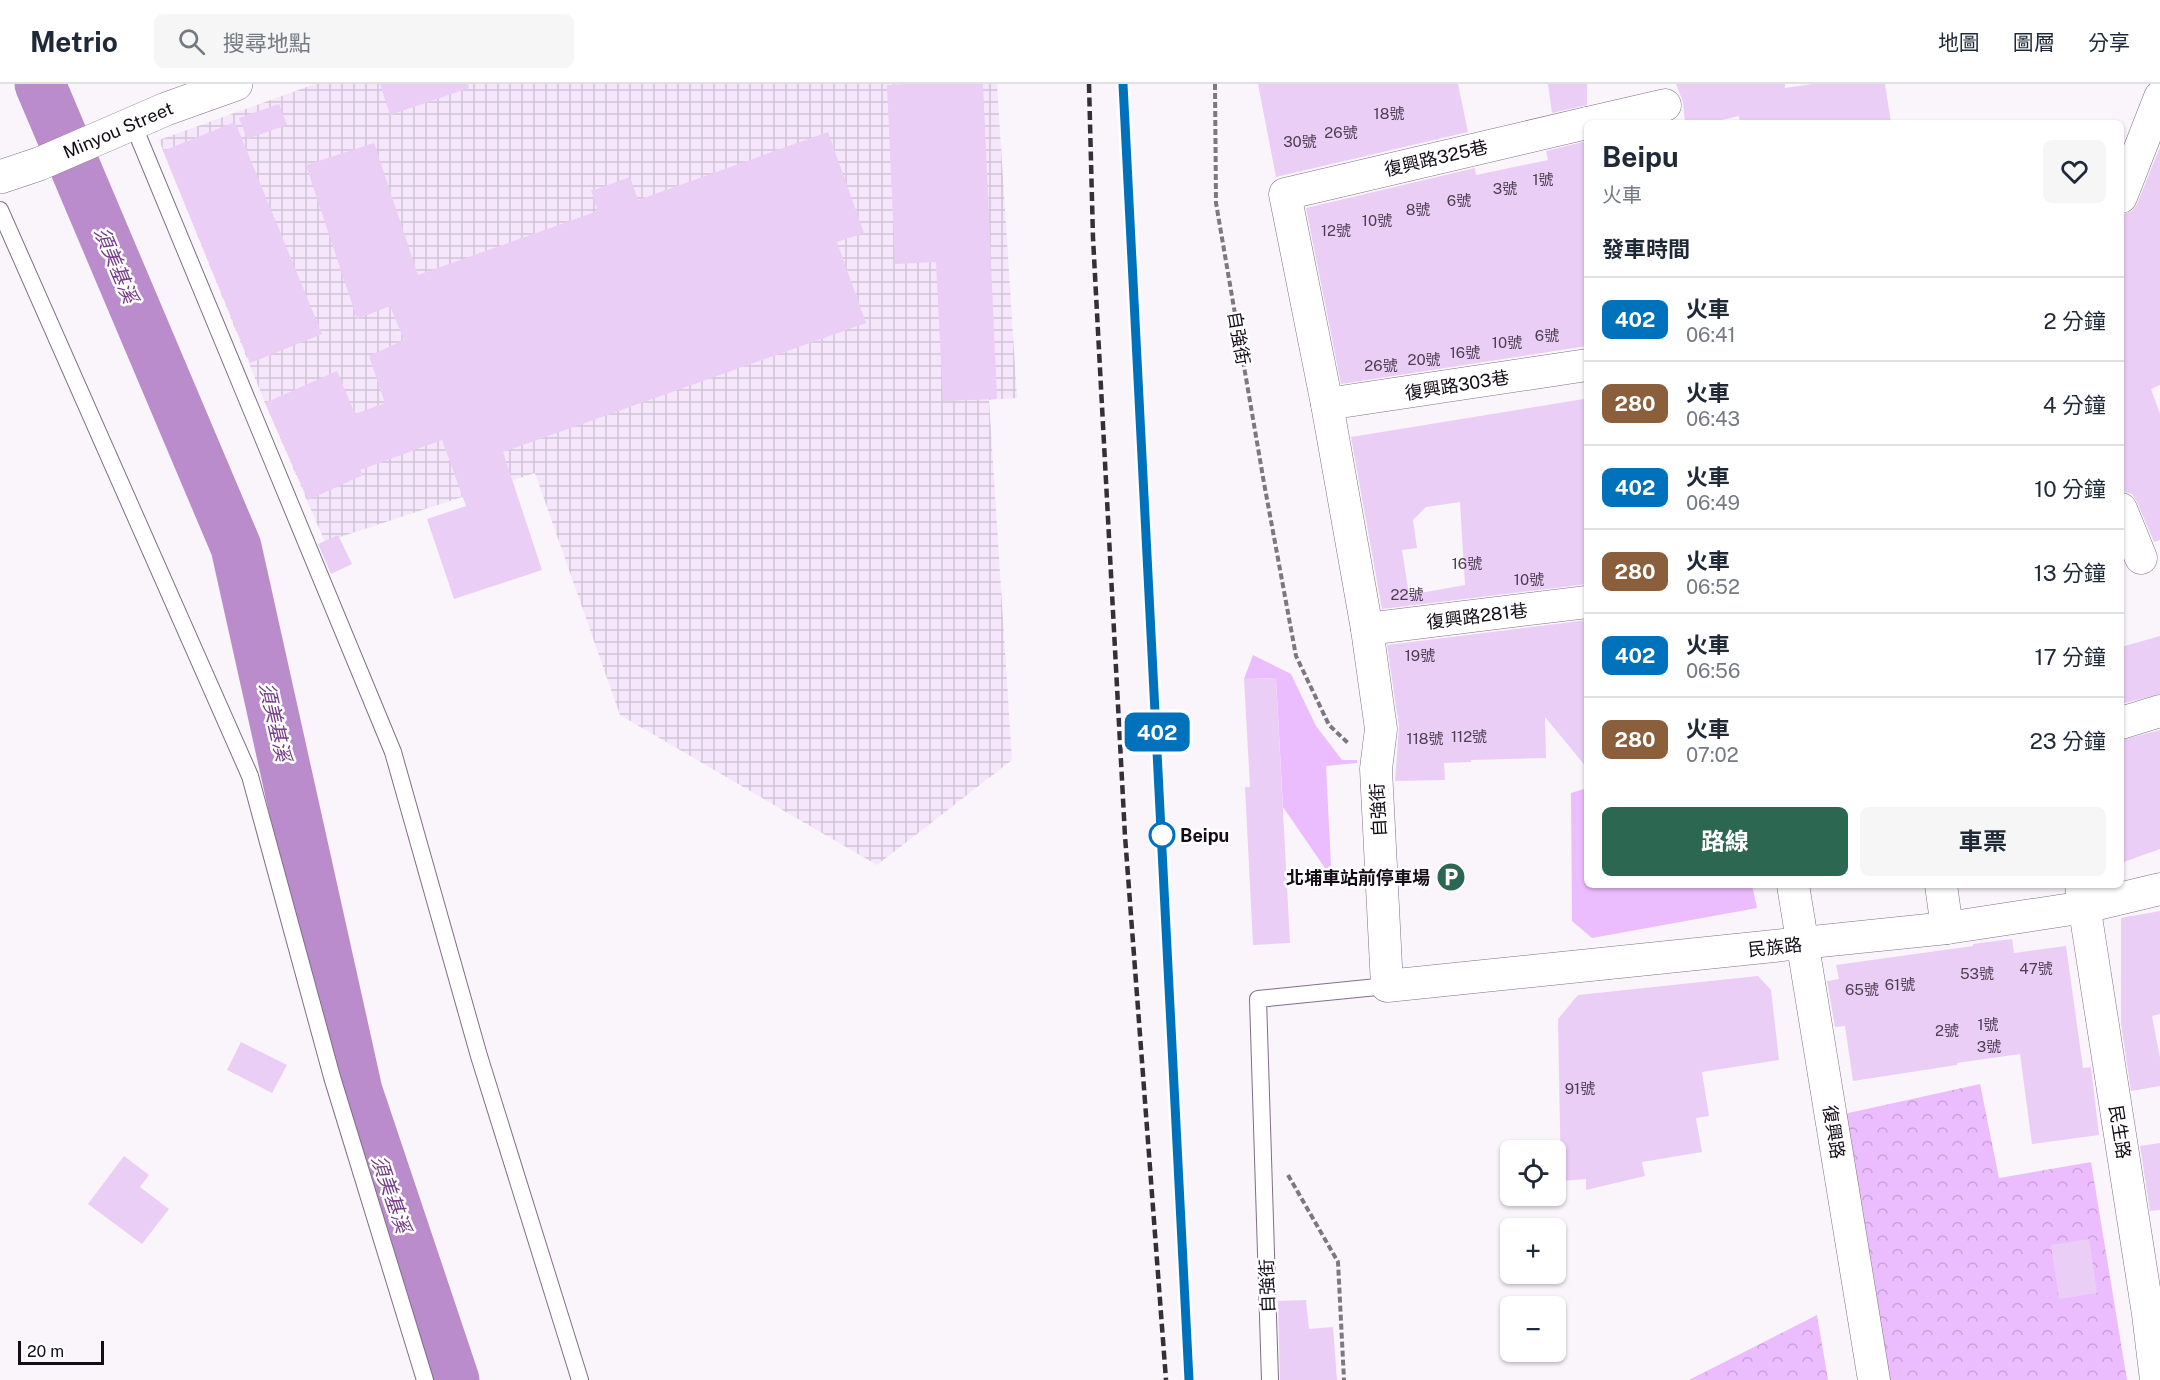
<!DOCTYPE html>
<html lang="zh-TW">
<head>
<meta charset="utf-8">
<style>
  body { margin:0; font-family:"Public Sans","Noto Sans TC",sans-serif; background:#f6f6f7; color:#1f2937; height:100vh; display:flex; flex-direction:column; font-size:22px; white-space:nowrap }
  * { box-sizing:border-box; margin:0 }
  p { font-size:20px; color:#747a83 }
  .icon { flex:none; width:33px; height:33px; fill:none; stroke:currentColor; stroke-width:2; stroke-linecap:round; stroke-linejoin:round }
  .map { position:relative; flex:1; overflow:hidden }
  .panel { position:absolute; left:1584px; top:36px; width:540px; height:768px; display:flex; flex-direction:column; background:#fff; border-radius:9px; box-shadow:0 2px 4px #0004 }
  .panel>* { flex:none }
  .badge { padding:0 12px; border-radius:9px; font-size:21px; line-height:39px }
  .fabs { position:absolute; left:1500px; top:1056px; display:grid; gap:12px }
  .fabs a { display:grid; place-items:center; width:66px; height:66px; border-radius:9px; background:#fff; box-shadow:0 2px 4px #0004; font-size:30px }
  .scale { position:absolute; left:18px; bottom:15px; width:86px; box-sizing:border-box; padding-left:6px; border:3px solid #140d17; border-top:0; font-size:16px; line-height:21px; white-space:nowrap; color:#140d17; -webkit-text-stroke:4px #fff; paint-order:stroke }
  .map>.badge { position:absolute; translate:-50% -50%; box-shadow:0 0 0 3px #fff }
  h2 { padding:0 18px; font-size:22px; line-height:54px }
  .round { display:grid; place-items:center; flex:none; width:63px; height:63px; border-radius:9px; background:#f6f6f7 }
  .overview { display:flex; align-items:center; justify-content:space-between; height:102px; padding:0 18px }
  h1 { font-size:28px; font-weight:700; line-height:45px }
  .cta { display:flex; gap:12px; margin-top:auto; padding:12px 18px }
  .cta a { flex:1; height:69px; border-radius:9px; background:#2c6751; color:#fff; font-size:24px; font-weight:700; line-height:69px; text-align:center }
  .cta a+a { background:#f6f6f7; color:#1f2937 }
  ul { padding:0; list-style:none }
  li { display:flex; align-items:center; gap:18px; height:84px; padding:0 18px; border-top:2px solid #e0e1e3 }
  li div { flex:1 }
  li b { display:block; font-size:22px }
  li em { font-style:normal }
  li .badge { min-width:66px; font-weight:700; text-align:center }
  header { display:flex; align-items:center; gap:36px; box-sizing:border-box; height:84px; padding:0 30px; background:#fff; border-bottom:2px solid #e0e1e3 }
  header strong { font-size:28px }
  nav { display:flex; gap:33px; margin-inline-start:auto; font-size:21px }
  .search { width:420px; height:54px; background:#f6f6f7; display:flex; align-items:center; gap:15px; box-sizing:border-box; padding:0 21px; border-radius:9px; color:#747a83; font-size:22px }
  .map>svg:first-child { display:block }
  .industrial { fill:url(#industrial-grid) }
  .grass { fill:#ecbdfe }
  .forest { fill:url(#forest-crowns) }
  .lines { fill:none; stroke-linecap:round; stroke-linejoin:round }
  .river { stroke:#bb8ccc; stroke-width:51 }
  .building { fill:#ebcef6; fill-rule:evenodd }
  .service-casing { stroke:#816f88; stroke-width:18 }
  .minor-casing { stroke:#816f88; stroke-width:33 }
  .tertiary-casing { stroke:#816f88; stroke-width:34 }
  .path { stroke:#7d7880; stroke-width:4; stroke-dasharray:6 3; stroke-linecap:butt }
  .service { stroke:#fff; stroke-width:16 }
  .minor { stroke:#fff; stroke-width:32 }
  .tertiary { stroke:#fff; stroke-width:33 }
  .rail { stroke:#362f39; stroke-width:4.5; stroke-dasharray:9 4.5; stroke-linecap:butt }
  .line-casing { stroke:#fff; stroke-width:14 }
  .line { stroke:#0072bc; stroke-width:9 }
  .stop-dot { fill:#fff; stroke:#0072bc; stroke-width:3 }
  .labels { text-anchor:middle; dominant-baseline:central; stroke-width:5; stroke-linejoin:round; paint-order:stroke }
  .number-label { font-size:15px; fill:#4a3d4f }
  .street-label { font-size:18px; fill:#140d17; stroke:#fff }
  .stop-label { font-size:18px; font-weight:bold; fill:#140d17; stroke:#fff; text-anchor:start }
  .poi-label { font-size:18px; font-weight:bold; fill:#140d17; stroke:#fff; text-anchor:end }
  .water-label { font-size:20px; font-style:italic; fill:#753b89; stroke:#fff }
</style>
</head>
<body>
<header>
<strong>Metrio</strong>
<div class="search"><svg class="icon" aria-label="search" viewBox="0 0 24 24"><circle cx="10" cy="10" r="6"/><path d="M15 15l6 6"/></svg>搜尋地點</div>
<nav><a>地圖</a><a>圖層</a><a>分享</a></nav>
</header>
<div class="map">
<svg width="2160" height="1296" viewBox="0 0 2160 1296">
  <defs>
    <pattern id="industrial-grid" width="8" height="8" patternUnits="userSpaceOnUse" patternTransform="scale(1.5)"><rect width="8" height="8" fill="#f5e6fb"/><path d="M0 4h8M4 0v8" fill="none" stroke="#d1c4d6"/></pattern>
    <pattern id="forest-crowns" width="20" height="18" patternUnits="userSpaceOnUse" patternTransform="scale(1.5)"><rect width="20" height="18" fill="#ecbdfe"/><path d="M2 6a3 3 0 1 1 6 0M12 15a3 3 0 1 1 6 0" fill="none" stroke="#caa1d9"/></pattern>
  </defs>
  <rect width="100%" height="100%" fill="#f9f5fb"/>
  <polygon class="industrial" points="315,0 997,0 1017,314 989,316 1012,676 877,781 620,631 535,389 325,458 265,319 159,56"/>
  <g class="grass">
    <polygon points="1253,571 1291,590 1316,642 1342,676 1357,676 1357,679 1326,682 1331,782 1327,787 1283,723 1276,594 1244,595"/>
    <polygon points="1587,704 1587,801 1752,801 1757,824 1592,854 1572,837 1571,709"/>
  </g>
  <g class="forest">
    <polygon points="1980,1000 1999,1094 2091,1078 2127,1296 1887,1296 1844,1030"/>
    <polygon points="1817,1231 1828,1296 1689,1296"/>
  </g>
  <g class="lines">
    <polyline class="river" points="40,0 236,463 357,1007 454,1296"/>
  </g>
  <g class="building">
    <polygon points="380,0 468,0 469,4 390,31"/>
    <polygon points="906,0 983,0 997,315 943,317 936,178 895,180 887,1"/>
    <polygon points="1258,0 1458,0 1468,48 1276,93"/>
    <polygon points="1548,0 1587,0 1587,21 1552,29"/>
    <polygon points="1676,0 1785,0 1785,4 1812,0 1885,0 1891,39 1740,39 1739,32 1709,39 1685,39 1683,18"/>
    <polygon points="279,20 287,41 247,55 239,34"/>
    <polygon points="235,38 322,250 250,279 163,67"/>
    <polygon points="828,48 864,149 837,158 866,239 503,368 542,486 454,515 427,435 466,422 442,356 360,386 363,391 308,416 265,319 337,287 355,330 385,319 369,272 404,256 390,222 357,235 306,81 374,59 418,191 598,127 591,107 630,93 638,116"/>
    <polygon points="1587,57 1587,262 1341,300 1306,124 1475,84 1476,91 1548,76 1546,67"/>
    <polygon points="2160,63 2160,301 2151,305 2160,330 2160,456 2154,458 2137,418 2132,410 2121,407 2121,133 2122,131 2132,127 2137,120"/>
    <path d="M1584,315L1587,336V500L1382,525L1351,353ZM1460,418L1465,501L1409,511L1402,466L1417,464L1413,436L1426,423Z"/>
    <polygon points="338,451 352,480 331,490 318,460"/>
    <polygon points="1587,536 1587,684 1545,633 1546,674 1471,676 1471,678 1444,679 1445,696 1395,697 1399,643 1387,561"/>
    <polygon points="2160,552 2160,610 2121,620 2121,563"/>
    <polygon points="1276,594 1290,859 1253,861 1245,703 1250,703 1244,595"/>
    <polygon points="2160,646 2160,765 2121,779 2121,656"/>
    <polygon points="2160,827 2160,930 2152,932 2160,974 2160,1002 2131,1007 2121,940 2121,834"/>
    <polygon points="2012,855 2014,869 2066,862 2083,984 2091,983 2099,1051 2032,1060 2020,970 1957,979 1957,981 1853,997 1845,942 1835,943 1827,897 1839,895 1836,881 1973,862 1973,860"/>
    <polygon points="1758,892 1771,906 1779,976 1702,988 1709,1032 1696,1034 1702,1068 1642,1078 1645,1092 1586,1106 1586,1095 1561,1097 1558,935 1578,911"/>
    <polygon points="241,958 287,981 272,1009 227,986"/>
    <polygon points="2160,1059 2160,1126 2150,1127 2140,1062"/>
    <polygon points="124,1072 149,1091 140,1103 169,1125 142,1160 88,1120"/>
    <polygon points="2089,1155 2097,1209 2059,1215 2051,1161"/>
    <polygon points="1306,1216 1309,1245 1333,1243 1337,1296 1280,1296 1278,1217"/>
  </g>
  <g class="lines">
    <g class="service-casing">
      <g id="service">
        <polyline points="133,40 393,668 479,972 580,1296"/>
        <polyline points="0,126 250,692 332,993 425,1296"/>
        <polyline points="1270,1296 1258,915 1387,902"/>
      </g>
    </g>
    <g class="minor-casing">
      <g id="minor">
        <polyline points="1587,39 1285,110 1327,320 1367,545 1381,645 1376,685 1387,902 1947,844 2085,823 2160,805"/>
        <polyline points="1587,39 1665,21"/>
        <polyline points="2121,113 2160,13"/>
        <polyline points="1327,320 1587,281"/>
        <polyline points="2121,425 2141,474"/>
        <polyline points="1367,545 1587,518"/>
        <polyline points="2121,639 2160,627"/>
        <polyline points="1793,801 1874,1296"/>
        <polyline points="1941,801 1947,844"/>
        <polyline points="2081,801 2148,1230 2156,1296"/>
      </g>
    </g>
    <g class="tertiary-casing">
      <polyline id="tertiary" points="0,93 39,80 166,25 236,0"/>
    </g>
    <g class="path">
      <polyline points="1215,0 1216,119 1264,399 1296,572 1329,641 1349,660"/>
      <polyline points="1288,1091 1338,1178 1344,1296"/>
    </g>
    <use href="#service" class="service"/>
    <use href="#minor" class="minor"/>
    <use href="#tertiary" class="tertiary"/>
    <g class="rail">
      <polyline points="1089,0 1093,154 1125,752 1166,1296"/>
      <polyline points="1123,0 1189,1296"/>
    </g>
  </g>
  <g class="lines">
    <g class="line-casing">
      <polyline id="line" points="1123,0 1189,1296"/>
    </g>
    <use href="#line" class="line"/>
  </g>
  <defs>
    <g id="parking-disc" transform="scale(1.5)"><circle r="9.5" fill="#2c6751" stroke="#fff"/><path d="M-3.5-5.5H1a3.5 3.5 0 0 1 0 7H-1V5.5H-3.5ZM-1-3.4V-.6H.8a1.4 1.4 0 0 0 0-2.8Z" fill="#fff"/></g>
  </defs>
  <g fill-rule="evenodd">
    <use href="#parking-disc" x="1451" y="793"/>
  </g>
  <circle class="stop-dot" cx="1162" cy="751" r="12"/>
  <g class="labels">
    <g class="number-label">
      <text x="1389" y="29">18號</text>
      <text x="1341" y="48">26號</text>
      <text x="1300" y="57">30號</text>
      <text x="1543" y="95">1號</text>
      <text x="1505" y="104">3號</text>
      <text x="1459" y="116">6號</text>
      <text x="1418" y="125">8號</text>
      <text x="1377" y="136">10號</text>
      <text x="1336" y="146">12號</text>
      <text x="1547" y="251">6號</text>
      <text x="1507" y="258">10號</text>
      <text x="1465" y="268">16號</text>
      <text x="1424" y="275">20號</text>
      <text x="1381" y="281">26號</text>
      <text x="1467" y="479">16號</text>
      <text x="1529" y="495">10號</text>
      <text x="1407" y="510">22號</text>
      <text x="1420" y="571">19號</text>
      <text x="1469" y="652">112號</text>
      <text x="1425" y="654">118號</text>
      <text x="2036" y="884">47號</text>
      <text x="1977" y="889">53號</text>
      <text x="1900" y="900">61號</text>
      <text x="1862" y="905">65號</text>
      <text x="1988" y="940">1號</text>
      <text x="1947" y="946">2號</text>
      <text x="1989" y="962">3號</text>
      <text x="1580" y="1004">91號</text>
    </g>
    <g class="street-label">
      <text transform="translate(118 46) rotate(-23)">Minyou Street</text>
      <text transform="translate(1436 74) rotate(-13)">復興路325巷</text>
      <text transform="translate(1239 254) rotate(80)">自強街</text>
      <text transform="translate(1457 301) rotate(-9)">復興路303巷</text>
      <text transform="translate(1477 532) rotate(-7)">復興路281巷</text>
      <text transform="translate(1378 726) rotate(-93)">自強街</text>
      <text transform="translate(1775 863) rotate(-6)">民族路</text>
      <text transform="translate(1834 1048) rotate(81)">復興路</text>
      <text transform="translate(2120 1048) rotate(81)">民生路</text>
      <text transform="translate(1267 1202) rotate(-92)">自強街</text>
    </g>
    <g class="stop-label">
      <text x="1180" y="751">Beipu</text>
    </g>
    <g class="poi-label">
      <text x="1430" y="793">北埔車站前停車場</text>
    </g>
    <g class="water-label">
      <text transform="translate(116 181) rotate(67)">須美基溪</text>
      <text transform="translate(275 638) rotate(77)">須美基溪</text>
      <text transform="translate(391 1110) rotate(71)">須美基溪</text>
    </g>
  </g>
</svg>
<div class="fabs">
<a><svg class="icon" aria-label="locate" viewBox="0 0 24 24"><circle cx="12" cy="12" r="6"/><path d="M12 2v4M12 18v4M2 12h4M18 12h4"/></svg></a>
<a>+</a>
<a>−</a>
</div>
<div class="scale">20 m</div>
<b class="badge" style="left:1157px;top:648px;background:#0072bc;color:#fff">402</b>
<section class="panel">
<div class="overview"><div><h1>Beipu</h1><p>火車</p></div><a class="round"><svg class="icon" aria-label="heart" viewBox="0 0 24 24"><path d="M12 20l-8-8c-3-5 5-10 8-4 3-6 11-1 8 4z"/></svg></a></div>
<h2>發車時間</h2>
<ul>
<li><span class="badge" style="background:#0072bc;color:#fff">402</span><div><b>火車</b><p>06:41</p></div><em>2 分鐘</em></li>
<li><span class="badge" style="background:#8b5e3c;color:#fff">280</span><div><b>火車</b><p>06:43</p></div><em>4 分鐘</em></li>
<li><span class="badge" style="background:#0072bc;color:#fff">402</span><div><b>火車</b><p>06:49</p></div><em>10 分鐘</em></li>
<li><span class="badge" style="background:#8b5e3c;color:#fff">280</span><div><b>火車</b><p>06:52</p></div><em>13 分鐘</em></li>
<li><span class="badge" style="background:#0072bc;color:#fff">402</span><div><b>火車</b><p>06:56</p></div><em>17 分鐘</em></li>
<li><span class="badge" style="background:#8b5e3c;color:#fff">280</span><div><b>火車</b><p>07:02</p></div><em>23 分鐘</em></li>
</ul>
<div class="cta"><a>路線</a><a>車票</a></div>
</section>
</div>
</body>
</html>
